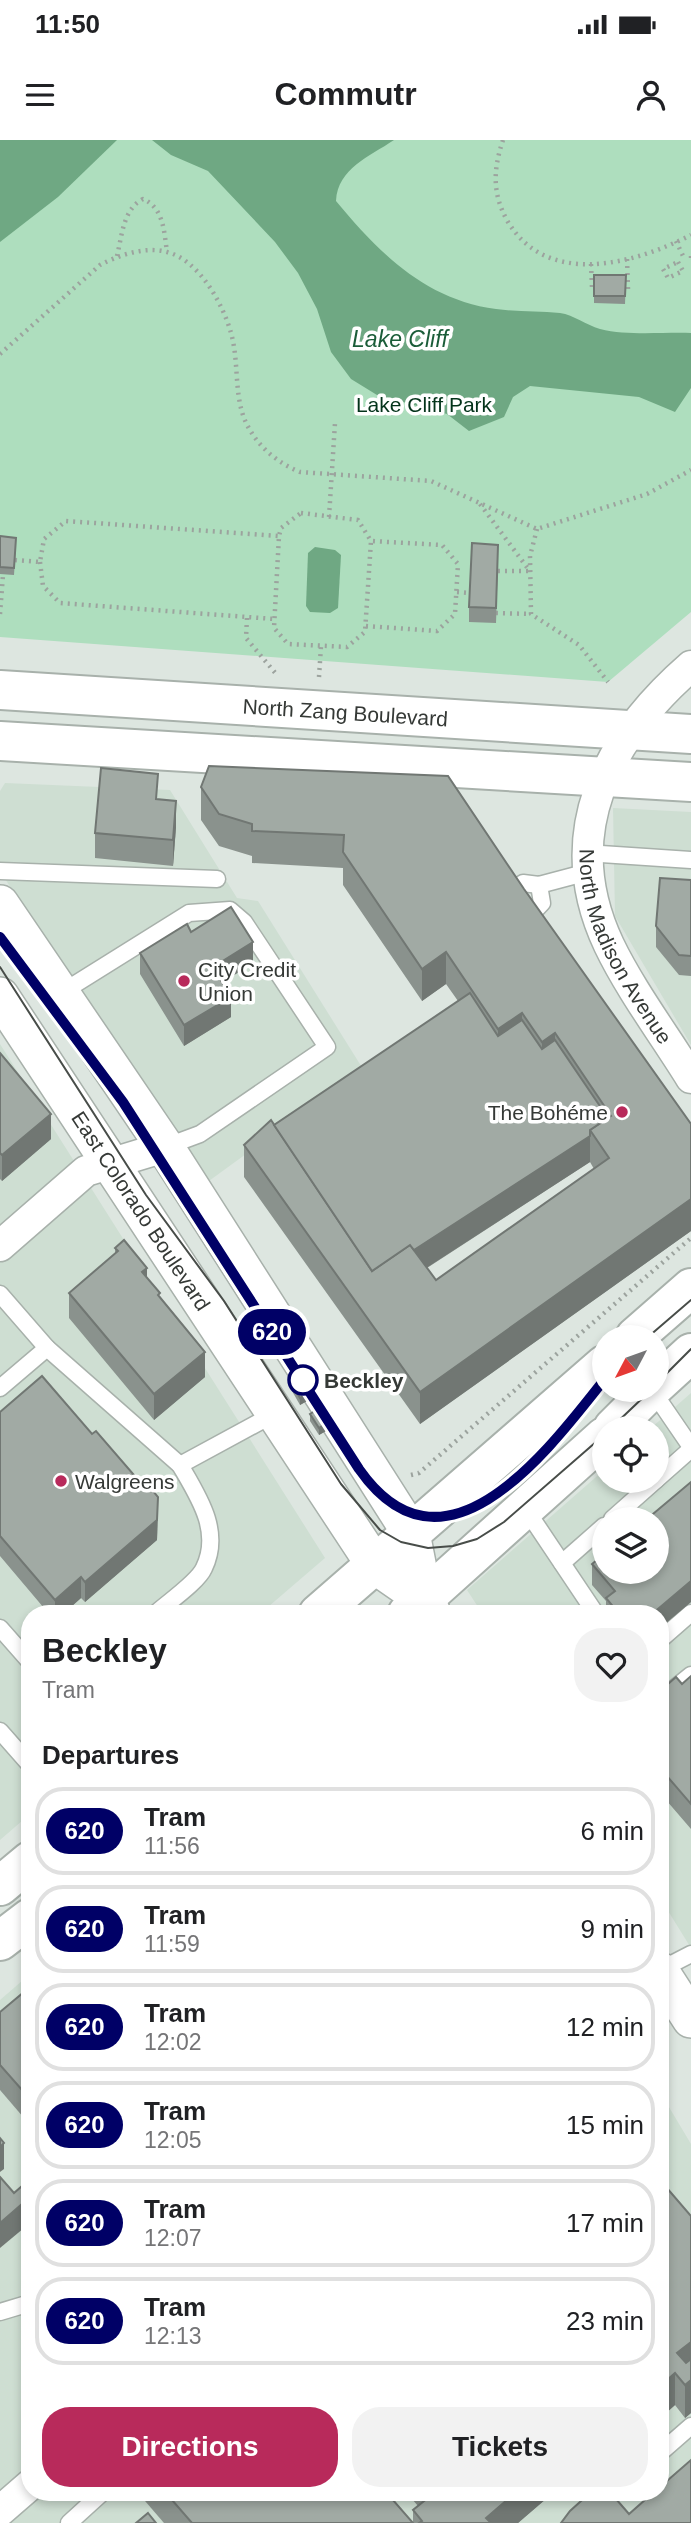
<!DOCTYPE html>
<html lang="en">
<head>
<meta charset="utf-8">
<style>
  body { margin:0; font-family:Arial,sans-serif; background:#f2f2f2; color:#202124; height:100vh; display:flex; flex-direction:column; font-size:26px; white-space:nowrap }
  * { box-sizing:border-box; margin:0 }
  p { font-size:23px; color:#757577 }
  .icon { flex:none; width:38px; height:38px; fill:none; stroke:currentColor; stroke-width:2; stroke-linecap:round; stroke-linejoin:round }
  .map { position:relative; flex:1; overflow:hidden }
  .panel { position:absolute; left:21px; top:1465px; width:648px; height:896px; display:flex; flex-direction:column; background:#fff; border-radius:28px; box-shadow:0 4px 10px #0003 }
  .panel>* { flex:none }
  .badge { padding:0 14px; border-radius:23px; font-size:24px; line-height:46px }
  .needle { width:46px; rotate:229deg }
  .controls { position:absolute; left:592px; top:1185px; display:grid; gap:14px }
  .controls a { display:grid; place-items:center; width:77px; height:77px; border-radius:50%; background:#fff; box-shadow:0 4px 10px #0003; font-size:35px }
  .map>.badge { position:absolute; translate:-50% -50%; box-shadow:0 0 0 4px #fff }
  h2 { padding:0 21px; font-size:26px; line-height:63px }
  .round { display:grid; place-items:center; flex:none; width:74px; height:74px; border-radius:28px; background:#f2f2f2 }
  .headline { display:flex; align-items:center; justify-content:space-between; height:119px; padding:0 21px }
  h1 { font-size:33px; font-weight:600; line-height:52px }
  .cta { display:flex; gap:14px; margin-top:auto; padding:14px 21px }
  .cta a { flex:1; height:80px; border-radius:28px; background:#b82a5b; color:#fff; font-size:28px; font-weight:600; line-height:80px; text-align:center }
  .cta a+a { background:#f2f2f2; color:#202124 }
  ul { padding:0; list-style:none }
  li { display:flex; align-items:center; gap:21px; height:88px; margin:0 14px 10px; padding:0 7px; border:4px solid #e0e0e0; border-radius:28px }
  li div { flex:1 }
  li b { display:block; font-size:26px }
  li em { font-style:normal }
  li .badge { min-width:77px; font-weight:700; text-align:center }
  .status { display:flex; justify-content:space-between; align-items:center; height:49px; padding:0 35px; background:#fff; direction:ltr }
  .status svg { height:19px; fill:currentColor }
  header { display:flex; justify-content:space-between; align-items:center; height:91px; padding:0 21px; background:#fff; font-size:32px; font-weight:600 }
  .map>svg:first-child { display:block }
  .built { fill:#ceded2; fill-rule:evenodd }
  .green { fill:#aedebe }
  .water { fill:#6fa883 }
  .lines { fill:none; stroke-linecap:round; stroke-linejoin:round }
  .service-casing { stroke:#a8b1ab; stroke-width:19 }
  .minor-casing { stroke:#a8b1ab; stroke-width:33 }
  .tertiary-casing { stroke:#a8b1ab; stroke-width:40 }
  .secondary-casing { stroke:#a8b1ab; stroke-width:42 }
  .path { stroke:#9ca39e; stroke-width:4.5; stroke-dasharray:2 5; stroke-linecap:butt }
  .service { stroke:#fff; stroke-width:16 }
  .minor { stroke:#fff; stroke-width:30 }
  .tertiary { stroke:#fff; stroke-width:37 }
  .secondary { stroke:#fff; stroke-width:38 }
  .tram { stroke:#484d49; stroke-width:2 }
  .wall { fill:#8a928d; fill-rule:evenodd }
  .shaded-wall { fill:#717773 }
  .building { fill:#a1aaa4; stroke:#717773; stroke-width:2 }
  .line-casing { stroke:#fff; stroke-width:16 }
  .line { stroke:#006; stroke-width:10 }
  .poi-dot { fill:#b82a5b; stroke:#fff; stroke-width:2.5 }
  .stop-dot { fill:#fff; stroke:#006; stroke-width:3.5 }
  .labels { text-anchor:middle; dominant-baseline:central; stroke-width:7; stroke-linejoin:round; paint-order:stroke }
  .park-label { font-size:21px; fill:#03331a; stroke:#fff }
  .street-label { font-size:21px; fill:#353936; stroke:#fff }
  .poi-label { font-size:21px; fill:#353936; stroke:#fff; text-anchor:start }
  .stop-label { font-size:21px; font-weight:bold; fill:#353936; stroke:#fff; text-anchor:start }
  .water-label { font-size:23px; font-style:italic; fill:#1b5d39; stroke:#fff }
</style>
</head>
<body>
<div class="status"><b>11:50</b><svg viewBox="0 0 49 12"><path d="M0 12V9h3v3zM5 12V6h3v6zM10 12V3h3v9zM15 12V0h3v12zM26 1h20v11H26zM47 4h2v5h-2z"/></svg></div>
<header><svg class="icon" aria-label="menu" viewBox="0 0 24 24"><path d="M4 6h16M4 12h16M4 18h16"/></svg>Commutr<svg class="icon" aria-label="person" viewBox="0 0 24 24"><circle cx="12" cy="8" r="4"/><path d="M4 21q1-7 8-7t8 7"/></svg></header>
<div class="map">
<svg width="691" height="2383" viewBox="0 0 691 2383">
  <rect width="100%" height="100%" fill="#dde6e0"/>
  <g class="built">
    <polygon points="5,643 170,650 237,758 258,761 363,929 202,1046 0,731 0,651"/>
    <polygon points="613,668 691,672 691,905 615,776"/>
    <polygon points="0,904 325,1418 261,1473 30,1474 30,1674 0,1700"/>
    <path d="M691,1253V1808L660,1758V1474L482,1473L467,1450L604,1330V1340H656V1288H651ZM604,1379H656V1432H604Z"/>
    <polygon points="30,1834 30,2352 660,2352 660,1952 691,2004 691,2383 0,2383 0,1860"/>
  </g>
  <polygon class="green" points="0,0 691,0 691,472 608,542 0,497"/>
  <g class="water">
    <polygon points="0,0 117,0 58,57 0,102"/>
    <path d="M152,0H394C369,17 338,28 336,61C379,113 426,160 496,169C517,172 539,171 560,173C574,175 586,185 600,189C628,196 662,192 691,193V248L675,272L639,257L530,246L513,257L504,277L469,291L447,274L377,255L351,239L331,212L317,169L298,133L275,102L208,31L171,15Z"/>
    <polygon points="315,407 335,410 341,415 338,468 330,473 310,472 306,466 308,413"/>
  </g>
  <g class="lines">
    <g class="service-casing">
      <g id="service">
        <polyline points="586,713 691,720"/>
        <polyline points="0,731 217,739"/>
        <polyline points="506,756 523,743 539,745 588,732"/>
        <polyline points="524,782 542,763 539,745"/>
        <polyline points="61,853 189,773 230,770 244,782 327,907 200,994 165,1007"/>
        <polyline points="0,1154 47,1208 0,1248"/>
        <polyline points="230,1207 275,1179"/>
        <polyline points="47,1208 180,1325 274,1274"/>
        <polyline points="652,1250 691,1307"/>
        <polyline points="656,1340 691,1309"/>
        <polyline points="525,1368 596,1474"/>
        <polyline points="612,1379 656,1340"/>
        <polyline points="562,1423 604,1386"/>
        <path d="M155,1474C167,1463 198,1442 204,1428C222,1391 198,1356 180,1325"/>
        <polyline points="0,1488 30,1522"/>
        <polyline points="660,1500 691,1473"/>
        <polyline points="660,1560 691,1535"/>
        <polyline points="0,1591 30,1625"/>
        <polyline points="660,1830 691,1814"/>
        <polyline points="0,2172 30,2163"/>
        <polyline points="660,2313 691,2286"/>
        <polyline points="69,2383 103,2352"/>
      </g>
    </g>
    <g class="minor-casing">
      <g id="minor">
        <path id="s1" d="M691,526C606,600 557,695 609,805C630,849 665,896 691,938"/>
        <polyline points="0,1106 86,1031 165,1007"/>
        <polyline points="0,2371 30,2345"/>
      </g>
    </g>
    <g class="tertiary-casing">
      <g id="tertiary">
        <polyline points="0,764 165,1007 411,1393 424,1459"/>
        <path id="s2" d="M0,856L375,1425L424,1459L431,1471"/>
        <polyline points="660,1831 691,1879"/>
      </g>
    </g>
    <g class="secondary-casing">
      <g id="secondary">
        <path id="s3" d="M0,550L691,594"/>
        <polyline points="0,601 691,642"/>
        <polyline points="635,1197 691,1148"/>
        <polyline points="656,1245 691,1213"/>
        <polyline points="613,1288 651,1250"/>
        <polyline points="318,1474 604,1225"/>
        <polyline points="407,1474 604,1297"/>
        <polyline points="0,1746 30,1721"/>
        <polyline points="0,1801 30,1778"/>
      </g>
    </g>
    <g class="path">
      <path d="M503,0C493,30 492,54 508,82C548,148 634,124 691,95"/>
      <polyline points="676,101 684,118"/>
      <path d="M117,116C122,96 123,69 143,59C164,68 164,92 167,112"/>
      <polyline points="691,116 691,118"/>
      <polyline points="627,119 628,149"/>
      <polygon points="678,122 683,131 668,138 663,129"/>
      <polyline points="591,124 592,147"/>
      <path d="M0,214L100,125C119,115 145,106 167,112C199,120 223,164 231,193C239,221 234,251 244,278C254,303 275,322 300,332L431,341L537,389L647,354L691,330"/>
      <polyline points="480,364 529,430"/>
      <polygon points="301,373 358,380 371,401 365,492 347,507 288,504 274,488 279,396 281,388"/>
      <polyline points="329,377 335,283"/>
      <polyline points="537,389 530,416 531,474 579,505 608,542"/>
      <polyline points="15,420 40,422 44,399 66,381 279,396"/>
      <polyline points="40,422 43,446 60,463 274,479"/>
      <polyline points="498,431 528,431"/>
      <polyline points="457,452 470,453"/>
      <polyline points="496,473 531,474"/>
      <polyline points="0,474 3,435"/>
      <polyline points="247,478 246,498 277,535"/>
      <polyline points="366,486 437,491 455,474 458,424 442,405 371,401"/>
      <polyline points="319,537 321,506"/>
      <polyline points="411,1335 419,1333 691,1098"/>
    </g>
    <use href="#service" class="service"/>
    <use href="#minor" class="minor"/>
    <use href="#tertiary" class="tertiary"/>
    <use href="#secondary" class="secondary"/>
    <g class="tram">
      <path d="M0,797L123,962L359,1329C445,1449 547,1312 604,1240"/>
      <polyline points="0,827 146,1055 224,1161 341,1344 380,1390 401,1402 428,1408 453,1406 477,1399 504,1382 604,1295"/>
      <polyline points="648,1197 691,1160"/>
      <polyline points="656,1244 691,1209"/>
      <polyline points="611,1288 651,1250"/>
    </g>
  </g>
  <g class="wall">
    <polygon points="594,135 626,135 625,164 594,163"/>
    <polygon points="0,396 16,405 14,435 0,434"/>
    <polygon points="498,419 496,483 469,482 469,467"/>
    <path d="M201,647L524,749L691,984V1091L420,1284L244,1037V1005L458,861L446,844L422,861L343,745V728L252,723V716L219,706L201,680ZM590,1022L594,1029L436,1140L427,1128Z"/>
    <polygon points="158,659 176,687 173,726 95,718 95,693"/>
    <polygon points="691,740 691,836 679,835 656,807 656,786"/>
    <polygon points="191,792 253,823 222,843 231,877 184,906 140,834 140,813"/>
    <polygon points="0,913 51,999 2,1041 0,1039"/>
    <polygon points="115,1108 147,1138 160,1158 205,1237 154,1280 69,1178 69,1153 115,1114"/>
    <polygon points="292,1244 307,1261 300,1265 292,1251"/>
    <polygon points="0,1272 92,1294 158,1377 157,1400 85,1462 81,1458 63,1474 49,1474 0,1416"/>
    <polygon points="310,1274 326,1291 319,1295 310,1281"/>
    <polygon points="592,1424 691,1462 660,1488 660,1474 606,1474 606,1461 592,1445"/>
    <polygon points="691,1536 691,1689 660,1653 660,1551 682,1544"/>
    <polygon points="30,1847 30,1985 0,1950 0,1872"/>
    <polygon points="660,2040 691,2076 691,2273 685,2278 675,2265 666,2273 660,2267"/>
    <polygon points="139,2352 386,2352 413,2383 164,2383 139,2354"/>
    <polygon points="406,2352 554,2352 518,2383 413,2383 413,2370 418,2366"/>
  </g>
  <g class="shaded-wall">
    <polygon points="176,661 176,687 173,726 173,700"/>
    <polygon points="253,802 253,823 213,848 213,827"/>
    <polygon points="446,812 446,844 422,861 422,829"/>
    <polygon points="231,857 231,877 184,906 184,885"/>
    <polygon points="522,873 522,905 498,921 498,889"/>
    <polygon points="555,893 555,926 542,935 542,902"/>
    <polygon points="51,974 51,999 2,1041 2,1015"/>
    <polygon points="590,996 590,1022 372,1163 372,1138"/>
    <polygon points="691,1059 691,1091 420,1284 420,1252"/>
    <polygon points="147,1128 147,1153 142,1132"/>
    <polygon points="205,1212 205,1237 154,1280 154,1254"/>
    <polygon points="307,1253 307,1261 300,1265 300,1258"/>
    <polygon points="326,1283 326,1291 319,1295 319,1288"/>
    <polygon points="158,1357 157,1400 85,1462 85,1442"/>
    <polygon points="81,1437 81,1458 63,1474 55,1474 55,1460"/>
    <polygon points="691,1441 691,1462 660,1488 660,1474 652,1474"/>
    <polygon points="4,2003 4,2029 0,2032 0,2007"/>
    <polygon points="30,2057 30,2083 0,2108 0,2083"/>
    <polygon points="691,2202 691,2234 677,2213"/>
    <polygon points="675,2233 675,2265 666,2273 666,2241"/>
    <polygon points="691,2240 691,2273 685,2278 685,2245"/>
    <polygon points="516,2352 554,2352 518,2383 486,2383 486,2378"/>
  </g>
  <g class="building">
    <polygon points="594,135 626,135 625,156 594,156"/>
    <polygon points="0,396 16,398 14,428 0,427"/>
    <polygon points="472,403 498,405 496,468 469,467"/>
    <polygon points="209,626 448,636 524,749 691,984 691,1059 420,1252 244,1005 271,980 372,1131 410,1105 436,1140 609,1018 590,990 611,976 555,893 542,902 522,873 498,889 446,812 422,829 343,712 344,695 252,691 252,684 219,674 201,647"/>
    <polygon points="101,628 158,634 156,659 176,661 173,700 95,693"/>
    <polygon points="660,738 691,740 691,816 679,815 656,786"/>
    <polygon points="231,767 253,802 213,827 231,857 184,885 140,813 187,784 191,792"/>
    <polygon points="470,853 498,896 522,880 542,909 555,900 608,978 590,990 590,996 414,1110 410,1105 372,1131 274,985"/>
    <polygon points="0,913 51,974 2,1015 0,1013"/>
    <polygon points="124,1100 147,1128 142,1132 160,1153 158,1155 205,1212 154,1254 69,1153 118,1111 115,1108"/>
    <polygon points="42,1236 92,1294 96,1291 146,1349 149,1346 158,1357 157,1380 85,1442 81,1437 55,1460 0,1396 0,1272"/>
    <polygon points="299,1239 307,1253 300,1258 292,1244"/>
    <polygon points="318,1269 326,1283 319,1288 310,1274"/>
    <polygon points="691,1342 691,1441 652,1474 619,1474 606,1458 615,1451 592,1424 604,1414 604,1432 656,1432 656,1379 647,1379"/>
    <polygon points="691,1536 691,1664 660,1628 660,1564 662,1561 660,1558 660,1551 676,1537 682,1544"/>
    <polygon points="30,1847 30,1959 0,1925 0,1872"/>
    <polygon points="0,1998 4,2003 0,2007"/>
    <polygon points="0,2037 14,2053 30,2039 30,2057 0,2083"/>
    <polygon points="660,2040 691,2076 691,2202 677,2213 686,2223 691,2219 691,2240 685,2245 675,2233 666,2241 660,2234"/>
    <polygon points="691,2320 691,2383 561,2383 570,2371 591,2352 610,2352 629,2374 654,2352 660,2352 660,2347"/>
    <polygon points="165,2352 386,2352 413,2383 192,2383"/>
    <polygon points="434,2352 516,2352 486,2378 491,2383 419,2383 422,2381 413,2370 434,2353"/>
    <polygon points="148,2373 156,2383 136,2383"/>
  </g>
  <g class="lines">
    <g class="line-casing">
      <path id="line" d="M0,797L123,962L359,1329C444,1450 547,1312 604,1240"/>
    </g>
    <use href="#line" class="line"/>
  </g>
  <g class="poi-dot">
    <circle cx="184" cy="841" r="7"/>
    <circle cx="622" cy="972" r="7"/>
    <circle cx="61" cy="1341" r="7"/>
  </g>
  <circle class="stop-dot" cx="303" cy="1240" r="14"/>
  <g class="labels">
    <g class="park-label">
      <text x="424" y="264">Lake Cliff Park</text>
    </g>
    <g class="street-label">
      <text stroke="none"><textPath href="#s3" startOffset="346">North Zang Boulevard</textPath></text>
      <text stroke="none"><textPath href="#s1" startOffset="322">North Madison Avenue</textPath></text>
      <text stroke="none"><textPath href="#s2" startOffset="257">East Colorado Boulevard</textPath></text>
    </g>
    <g class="poi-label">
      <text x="198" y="829">City Credit<tspan x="198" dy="24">Union</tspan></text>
      <text x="608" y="972" text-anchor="end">The Bohéme</text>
      <text x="75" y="1341">Walgreens</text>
    </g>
    <g class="stop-label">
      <text x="324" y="1240">Beckley</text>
    </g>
    <g class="water-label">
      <text x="400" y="199">Lake Cliff</text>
    </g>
  </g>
</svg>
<div class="controls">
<a><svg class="needle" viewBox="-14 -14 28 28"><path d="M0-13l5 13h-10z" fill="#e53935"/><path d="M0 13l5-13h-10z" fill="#757577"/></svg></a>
<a><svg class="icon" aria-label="locate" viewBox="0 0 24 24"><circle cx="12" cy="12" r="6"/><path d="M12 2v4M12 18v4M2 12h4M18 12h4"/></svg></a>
<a><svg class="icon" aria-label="layers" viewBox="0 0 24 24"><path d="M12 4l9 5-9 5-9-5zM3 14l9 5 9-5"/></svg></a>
</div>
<b class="badge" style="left:272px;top:1192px;background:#006;color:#fff">620</b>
<section class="panel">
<div class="headline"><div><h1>Beckley</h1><p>Tram</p></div><a class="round"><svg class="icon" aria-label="heart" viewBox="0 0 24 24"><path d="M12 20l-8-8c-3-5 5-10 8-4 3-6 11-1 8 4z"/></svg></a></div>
<h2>Departures</h2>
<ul>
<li><span class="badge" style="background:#006;color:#fff">620</span><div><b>Tram</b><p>11:56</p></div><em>6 min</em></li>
<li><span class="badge" style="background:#006;color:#fff">620</span><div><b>Tram</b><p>11:59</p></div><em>9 min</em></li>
<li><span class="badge" style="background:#006;color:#fff">620</span><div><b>Tram</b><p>12:02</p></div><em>12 min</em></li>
<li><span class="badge" style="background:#006;color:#fff">620</span><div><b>Tram</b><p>12:05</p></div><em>15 min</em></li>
<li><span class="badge" style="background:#006;color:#fff">620</span><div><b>Tram</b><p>12:07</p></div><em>17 min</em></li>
<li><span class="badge" style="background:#006;color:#fff">620</span><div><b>Tram</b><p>12:13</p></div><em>23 min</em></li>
</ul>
<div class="cta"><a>Directions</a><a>Tickets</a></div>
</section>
</div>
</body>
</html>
